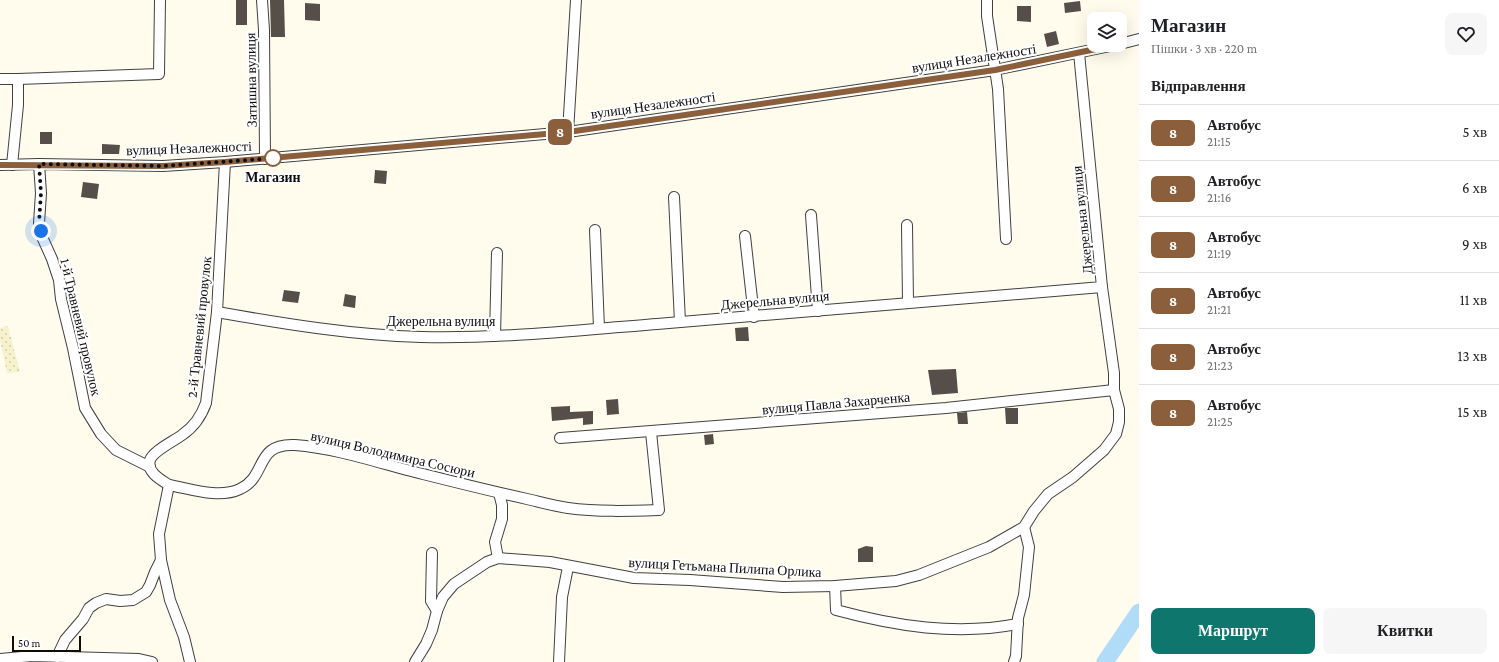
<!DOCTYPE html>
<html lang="uk">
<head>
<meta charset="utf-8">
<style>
  body { margin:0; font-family:"Crimson Pro",serif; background:#f6f6f6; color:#202124; height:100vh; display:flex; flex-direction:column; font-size:15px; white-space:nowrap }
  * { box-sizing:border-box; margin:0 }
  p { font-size:13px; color:#757577 }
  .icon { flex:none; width:22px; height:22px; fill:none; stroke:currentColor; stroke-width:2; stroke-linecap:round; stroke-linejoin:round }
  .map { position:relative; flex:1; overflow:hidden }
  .panel { display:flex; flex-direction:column; background:#fff; width:360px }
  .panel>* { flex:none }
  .badge { padding:0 8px; border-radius:6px; font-size:14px; line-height:26px }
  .buttons { position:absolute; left:1087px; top:12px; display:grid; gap:8px }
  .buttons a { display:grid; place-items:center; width:40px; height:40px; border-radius:8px; background:#fff; box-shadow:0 4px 16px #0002; font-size:20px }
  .scale { position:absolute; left:12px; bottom:10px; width:69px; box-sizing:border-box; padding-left:4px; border:2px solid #0d0d0d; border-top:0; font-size:11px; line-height:14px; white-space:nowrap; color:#0d0d0d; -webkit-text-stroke:3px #fff; paint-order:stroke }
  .you { position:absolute; width:20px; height:20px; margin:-10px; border:3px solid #fff; border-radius:50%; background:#1a73e8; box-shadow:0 0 0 6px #1a73e833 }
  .map>.badge { position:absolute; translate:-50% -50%; box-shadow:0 0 0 2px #fff }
  h2 { padding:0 12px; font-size:15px; line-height:36px }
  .round { display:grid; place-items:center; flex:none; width:42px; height:42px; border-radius:8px; background:#f6f6f6 }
  .overview { display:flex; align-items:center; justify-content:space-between; height:68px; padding:0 12px }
  h1 { font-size:19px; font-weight:800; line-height:30px }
  .button { display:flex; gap:8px; margin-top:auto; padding:8px 12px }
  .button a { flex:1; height:46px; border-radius:8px; background:#0f766e; color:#fff; font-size:16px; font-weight:800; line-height:46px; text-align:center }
  .button a+a { background:#f6f6f6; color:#202124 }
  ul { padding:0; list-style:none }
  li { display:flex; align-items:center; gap:12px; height:56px; padding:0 12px; border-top:1px solid #e0e0e0 }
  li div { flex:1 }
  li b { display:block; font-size:15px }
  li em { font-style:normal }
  li .badge { min-width:44px; font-weight:700; text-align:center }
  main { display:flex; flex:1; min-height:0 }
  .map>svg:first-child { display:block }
  .farmland { fill:url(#farmland-dots) }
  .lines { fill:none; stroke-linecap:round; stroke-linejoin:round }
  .river { stroke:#b1dcf8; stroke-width:17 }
  .building { fill:#564e49 }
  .minor-casing { stroke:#404040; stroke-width:12 }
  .minor { stroke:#fff; stroke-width:10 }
  .line-casing { stroke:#fff; stroke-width:9 }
  .line { stroke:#8b5e3c; stroke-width:6 }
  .walk { stroke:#0d0d0d; stroke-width:4; stroke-dasharray:0 7.2 }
  .stop-dot { fill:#fff; stroke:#8b5e3c; stroke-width:2 }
  .labels { text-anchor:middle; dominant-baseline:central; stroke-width:4; stroke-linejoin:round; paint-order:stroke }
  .street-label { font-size:14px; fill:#0d0d0d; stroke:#fff }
  .stop-label { font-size:14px; font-weight:bold; fill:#0d0d0d; stroke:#fff }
</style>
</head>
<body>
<main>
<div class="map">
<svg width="1139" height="662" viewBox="0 0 1139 662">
  <defs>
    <pattern id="farmland-dots" width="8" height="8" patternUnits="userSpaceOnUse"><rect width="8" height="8" fill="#f5f2cd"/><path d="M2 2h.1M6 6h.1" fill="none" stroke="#d1ceaf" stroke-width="1.8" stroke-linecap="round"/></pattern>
  </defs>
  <rect width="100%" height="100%" fill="#fffced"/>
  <polygon class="farmland" points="8,326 20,372 7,373 0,340 0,328"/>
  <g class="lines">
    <polyline class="river" points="1105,662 1139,612"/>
  </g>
  <g class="building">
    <rect x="236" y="0" width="11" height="25"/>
    <polygon points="270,0 284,0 285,37 271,37"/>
    <polygon points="1080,1 1081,11 1065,13 1064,3"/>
    <polygon points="305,3 320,4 320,21 305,20"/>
    <polygon points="1017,6 1031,6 1031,22 1017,21"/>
    <polygon points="1056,31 1059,44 1047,47 1044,34"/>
    <rect x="40" y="132" width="12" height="12"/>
    <polygon points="102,144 120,145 119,154 102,154"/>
    <polygon points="375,170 387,171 386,184 374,183"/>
    <polygon points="83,182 99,184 97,199 81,197"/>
    <polygon points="284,290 300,292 298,303 282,301"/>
    <polygon points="345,294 356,296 355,308 343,306"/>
    <polygon points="748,327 749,341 736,341 735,328"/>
    <polygon points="956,369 958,393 932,395 928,370"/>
    <polygon points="618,399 619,414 607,415 606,400"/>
    <polygon points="570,406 570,412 593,411 593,424 583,425 583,418 552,421 551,407"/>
    <polygon points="1005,408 1018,408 1018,424 1006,424"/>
    <polygon points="967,412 968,424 958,424 957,413"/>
    <polygon points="713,434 714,444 705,445 704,435"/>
    <polygon points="866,546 873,547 873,562 858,562 858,549"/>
  </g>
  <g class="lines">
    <g class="minor-casing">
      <g id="minor">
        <polyline points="262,0 264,30 265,159"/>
        <polyline points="987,0 987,16 998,89 1006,239"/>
        <polyline points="1120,44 1139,39"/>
        <polyline points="0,79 18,79 18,105 12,165"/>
        <polyline points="18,79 159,74 160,0"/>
        <polyline points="568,132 576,0"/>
        <polyline points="39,164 41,193 39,223 43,239 52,259 59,280 61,299 73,348 85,408 101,434 116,450 150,467"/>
        <polyline points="0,165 39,164 163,166 225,162 568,132 995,70 1115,45"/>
        <polyline points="674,197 680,322"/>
        <polyline points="811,215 818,311"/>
        <polyline points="907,225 908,302"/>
        <polyline points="595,230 599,328"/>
        <polyline points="745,236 754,317"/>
        <path d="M217,312C285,324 352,335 421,337C500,339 579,330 657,324C806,313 954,298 1102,287L1079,53"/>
        <polyline points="495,336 497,253"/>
        <polyline points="560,438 946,408 1114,390"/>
        <path d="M169,485C161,480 146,472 150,460C153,451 174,441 182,435C194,427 201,417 206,403L217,312L225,162"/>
        <polyline points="432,553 431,601 437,611"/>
        <polyline points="498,558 495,542 502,519 502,505 499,493"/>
        <path d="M161,560L159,534L169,485C191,489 219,499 240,489C268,476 254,443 295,445C333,448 370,460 407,470C447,480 486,490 527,499C540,502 554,506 568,508C598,512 628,511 659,510L651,432"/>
        <path d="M835,586L836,610C895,626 956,636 1018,624"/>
        <polyline points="57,657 65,640 83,619 89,608 96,603 106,599 120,601 133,600 146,592 150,585 155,572 161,560 170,600 184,637 190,662"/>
        <polyline points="0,659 32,656 139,659 152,662"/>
        <polyline points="415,662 426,644 432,630 437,611 443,597 454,584 487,562 498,558 550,562 634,578 690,580 783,587 835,586 896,581 919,575 989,547 1024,527 1034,511 1048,494 1073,477 1104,450 1116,434 1119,422 1119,409 1114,390 1114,373 1102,287"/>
        <polyline points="559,662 562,597 568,567"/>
        <polyline points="1014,662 1016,656 1018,618 1024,595 1029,547 1024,527"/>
      </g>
    </g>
    <use href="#minor" class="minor"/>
  </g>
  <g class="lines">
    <g class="line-casing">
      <polyline id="line" points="0,165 163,166 225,162 568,132 995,70 1115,45"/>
    </g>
    <use href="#line" class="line"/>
    <polyline class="walk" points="41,231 39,223 41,193 39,164 163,166 277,158 273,158"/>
  </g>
  <circle class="stop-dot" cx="273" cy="158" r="8"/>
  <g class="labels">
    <g class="street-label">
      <text transform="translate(974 58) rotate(-9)">вулиця Незалежності</text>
      <text transform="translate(251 80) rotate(-91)">Затишна вулиця</text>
      <text transform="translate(653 105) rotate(-8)">вулиця Незалежності</text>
      <text transform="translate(189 148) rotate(-2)">вулиця Незалежності</text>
      <text transform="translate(1082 220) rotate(-96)">Джерельна вулиця</text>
      <text transform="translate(775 300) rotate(-5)">Джерельна вулиця</text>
      <text x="441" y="321">Джерельна вулиця</text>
      <text transform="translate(81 327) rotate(77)">1-й Травневий провулок</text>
      <text transform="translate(199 327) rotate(-84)">2-й Травневий провулок</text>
      <text transform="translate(836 403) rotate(-5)">вулиця Павла Захарченка</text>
      <text transform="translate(393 454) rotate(13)">вулиця Володимира Сосюри</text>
      <text transform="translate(725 567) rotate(3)">вулиця Гетьмана Пилипа Орлика</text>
    </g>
    <g class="stop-label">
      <text x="273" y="177">Магазин</text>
    </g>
  </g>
</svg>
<div class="buttons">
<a><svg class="icon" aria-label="layers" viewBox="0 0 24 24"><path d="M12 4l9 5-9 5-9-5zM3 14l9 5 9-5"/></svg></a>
</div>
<div class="scale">50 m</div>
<div class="you" style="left:41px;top:231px"></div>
<b class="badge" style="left:560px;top:132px;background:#8b5e3c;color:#fff">8</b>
</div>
<section class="panel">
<div class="overview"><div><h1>Магазин</h1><p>Пішки · 3 хв · 220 m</p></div><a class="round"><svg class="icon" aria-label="heart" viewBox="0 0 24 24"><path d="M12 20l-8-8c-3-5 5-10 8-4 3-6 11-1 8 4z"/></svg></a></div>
<h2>Відправлення</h2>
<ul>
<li><span class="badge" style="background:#8b5e3c;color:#fff">8</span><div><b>Автобус</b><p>21:15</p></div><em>5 хв</em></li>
<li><span class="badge" style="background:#8b5e3c;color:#fff">8</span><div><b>Автобус</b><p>21:16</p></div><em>6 хв</em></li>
<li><span class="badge" style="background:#8b5e3c;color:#fff">8</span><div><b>Автобус</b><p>21:19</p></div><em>9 хв</em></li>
<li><span class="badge" style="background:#8b5e3c;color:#fff">8</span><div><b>Автобус</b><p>21:21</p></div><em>11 хв</em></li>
<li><span class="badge" style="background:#8b5e3c;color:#fff">8</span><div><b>Автобус</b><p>21:23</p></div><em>13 хв</em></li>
<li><span class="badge" style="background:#8b5e3c;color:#fff">8</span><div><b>Автобус</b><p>21:25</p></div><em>15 хв</em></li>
</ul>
<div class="button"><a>Маршрут</a><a>Квитки</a></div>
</section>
</main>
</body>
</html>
